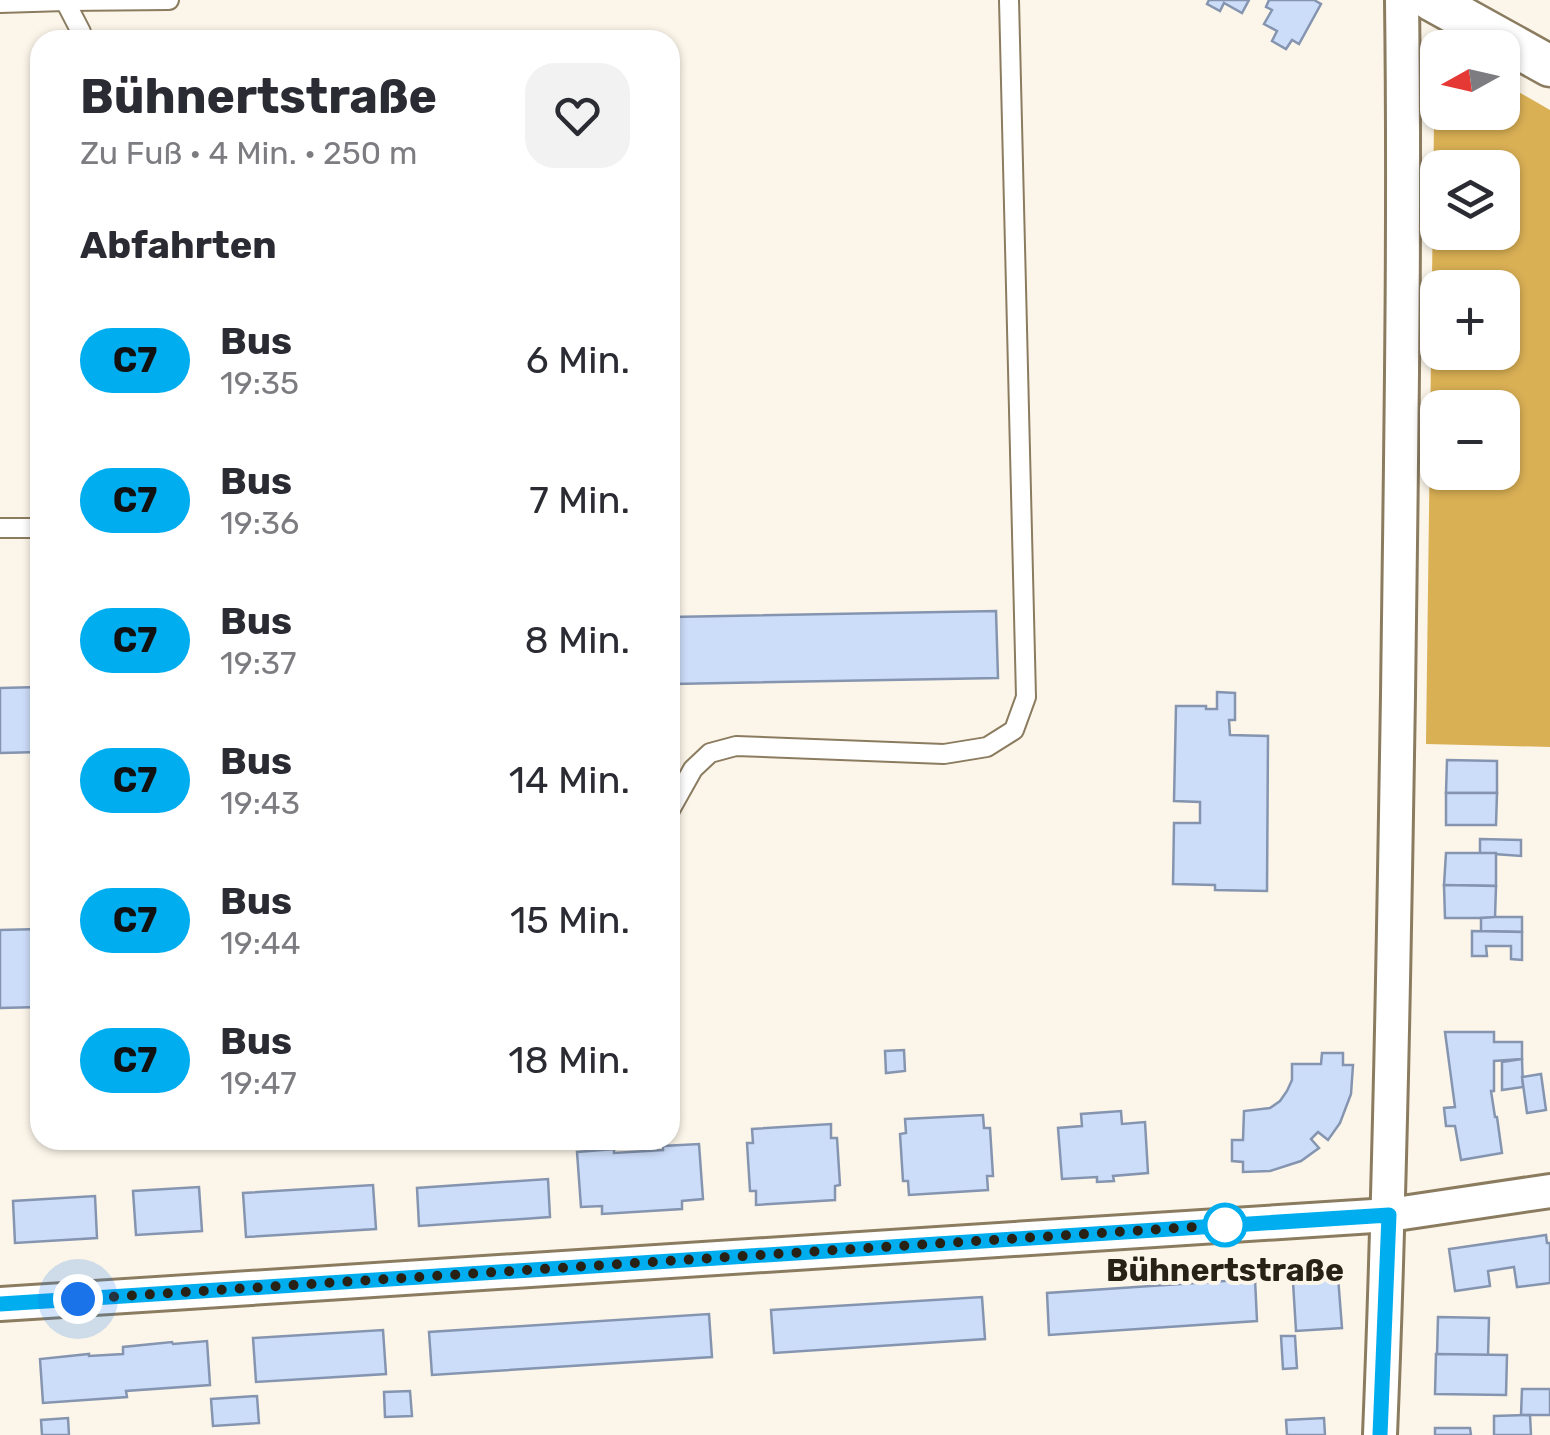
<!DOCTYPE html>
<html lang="de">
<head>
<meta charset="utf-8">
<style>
  body { margin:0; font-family:Rubik,sans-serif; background:#f2f2f3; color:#2b2b33; height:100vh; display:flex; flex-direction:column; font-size:38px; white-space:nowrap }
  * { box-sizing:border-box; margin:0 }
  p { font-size:32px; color:#7c7c81 }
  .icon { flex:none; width:55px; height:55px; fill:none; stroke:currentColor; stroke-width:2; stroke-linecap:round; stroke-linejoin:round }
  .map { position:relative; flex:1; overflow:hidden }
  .side { position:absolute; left:30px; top:30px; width:650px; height:1120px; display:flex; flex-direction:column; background:#fff; border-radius:30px; box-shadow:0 2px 8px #0004 }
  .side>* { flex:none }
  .badge { padding:0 20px; border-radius:32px; font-size:35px; line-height:65px }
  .needle { width:65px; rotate:262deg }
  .controls { position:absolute; left:1420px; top:30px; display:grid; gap:20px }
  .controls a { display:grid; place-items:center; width:100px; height:100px; border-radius:20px; background:#fff; box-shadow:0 2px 8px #0004; font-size:50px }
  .you { position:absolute; width:50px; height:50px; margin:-25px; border:8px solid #fff; border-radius:50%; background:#1a73e8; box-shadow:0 0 0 15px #1a73e833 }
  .map>.badge { position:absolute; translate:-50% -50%; box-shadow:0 0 0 5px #fff }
  h2 { padding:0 50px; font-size:38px; line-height:90px }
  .round { display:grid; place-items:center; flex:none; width:105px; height:105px; border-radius:30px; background:#f2f2f3 }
  .head { display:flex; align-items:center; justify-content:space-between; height:170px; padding:0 50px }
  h1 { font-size:48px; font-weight:700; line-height:75px }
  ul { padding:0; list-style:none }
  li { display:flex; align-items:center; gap:30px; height:140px; padding:0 50px }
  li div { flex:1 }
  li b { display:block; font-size:38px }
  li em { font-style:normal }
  li .badge { min-width:110px; font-weight:700; text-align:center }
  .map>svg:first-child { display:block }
  .forest { fill:#dab055; fill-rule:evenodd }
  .building { fill:#ccddfa; stroke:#8595b0; stroke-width:2.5 }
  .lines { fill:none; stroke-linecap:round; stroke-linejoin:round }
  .service-casing { stroke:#8b7c60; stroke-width:22 }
  .minor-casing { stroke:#8b7c60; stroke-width:38 }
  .tertiary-casing { stroke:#8b7c60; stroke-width:45 }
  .service { stroke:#fff; stroke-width:18 }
  .minor { stroke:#fff; stroke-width:32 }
  .tertiary { stroke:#fff; stroke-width:40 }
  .line-casing { stroke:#fff; stroke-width:22 }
  .line { stroke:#00adef; stroke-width:15 }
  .walk { stroke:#282216; stroke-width:10; stroke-dasharray:0 18 }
  .stop-dot { fill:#fff; stroke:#00adef; stroke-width:5 }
  .labels { text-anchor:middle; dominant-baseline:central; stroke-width:8; stroke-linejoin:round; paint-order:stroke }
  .stop-label { font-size:32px; font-weight:bold; fill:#282216; stroke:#fcf6ea }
</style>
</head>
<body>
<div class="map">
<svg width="1550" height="1435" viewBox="0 0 1550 1435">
  <rect width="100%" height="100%" fill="#fcf6ea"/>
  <path class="forest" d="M1435,45L1438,47V112H1502L1503,83L1550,110V747L1426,744ZM1438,168H1502V232H1438ZM1438,288H1502V352H1438ZM1438,408H1502V472H1438Z"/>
  <g class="building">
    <polygon points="1209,0 1249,0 1242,13 1224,3 1220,11 1207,4"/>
    <polygon points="1269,0 1314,0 1321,4 1299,44 1292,40 1286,49 1272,41 1277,31 1264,24 1272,10 1266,7"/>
    <polygon points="996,611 998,678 673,684 671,617"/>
    <polygon points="40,687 40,752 0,753 0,688"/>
    <polygon points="1217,692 1235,693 1235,720 1229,720 1230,735 1268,736 1267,891 1215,890 1215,885 1173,884 1174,823 1200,823 1200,802 1174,801 1176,706 1206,706 1206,709 1217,709"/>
    <polygon points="1447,760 1497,761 1497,793 1446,793"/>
    <polygon points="1446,793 1497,793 1496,825 1446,825"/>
    <polygon points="1480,839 1521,840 1521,856 1480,853"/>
    <polygon points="1446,853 1496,853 1496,886 1444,885"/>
    <polygon points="1444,885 1496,886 1495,918 1445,918"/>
    <polygon points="1495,917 1522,917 1522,932 1481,931 1481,918"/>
    <polygon points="40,929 40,1007 0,1008 0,930"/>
    <polygon points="1472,931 1522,932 1522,960 1511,959 1511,946 1486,946 1487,956 1472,956"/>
    <polygon points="1445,1032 1494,1032 1494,1042 1522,1042 1522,1059 1494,1061 1494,1091 1491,1091 1495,1117 1497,1117 1502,1153 1461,1160 1455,1126 1446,1126 1444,1108 1455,1107"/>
    <polygon points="904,1050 905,1071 886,1073 885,1051"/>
    <polygon points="1322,1053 1343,1053 1343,1065 1353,1065 1351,1094 1340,1123 1328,1140 1318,1132 1311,1139 1319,1148 1301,1161 1270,1171 1243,1172 1243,1162 1232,1161 1232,1140 1243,1140 1244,1111 1270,1108 1280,1101 1287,1091 1292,1080 1292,1064 1321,1064"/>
    <polygon points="1522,1059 1523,1087 1502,1090 1502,1062"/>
    <polygon points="1541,1074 1546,1110 1527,1113 1522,1077"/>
    <polygon points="1121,1111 1122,1124 1145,1122 1148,1173 1113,1176 1114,1181 1097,1182 1097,1177 1062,1179 1058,1128 1082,1126 1081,1114"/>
    <polygon points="983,1115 984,1128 990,1128 993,1176 987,1176 988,1190 909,1195 908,1181 903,1181 900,1134 906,1133 905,1119"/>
    <polygon points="831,1124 831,1138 837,1138 840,1185 835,1186 835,1200 756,1205 756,1191 750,1191 747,1143 753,1143 752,1129"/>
    <polygon points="699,1144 703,1199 682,1201 682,1209 602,1214 602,1206 581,1207 577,1152 614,1149 614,1153 663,1150 663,1146"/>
    <polygon points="548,1179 550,1217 419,1226 417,1188"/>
    <polygon points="373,1185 376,1229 246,1237 243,1193"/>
    <polygon points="199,1187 202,1231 136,1235 133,1191"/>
    <polygon points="95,1196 97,1238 15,1243 13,1201"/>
    <polygon points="1546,1235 1547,1243 1550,1243 1550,1283 1517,1287 1514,1267 1488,1271 1490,1286 1455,1291 1449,1249"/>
    <polygon points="1337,1264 1342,1328 1296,1331 1292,1266"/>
    <polygon points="1255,1279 1257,1321 1049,1335 1047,1293"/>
    <polygon points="982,1297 985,1339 774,1353 771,1310"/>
    <polygon points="709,1314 712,1357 432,1375 429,1332"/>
    <polygon points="1438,1317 1489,1318 1488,1356 1437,1355"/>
    <polygon points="383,1330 386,1374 256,1382 253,1338"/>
    <polygon points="1281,1336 1295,1336 1297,1368 1283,1369"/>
    <polygon points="207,1341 210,1385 126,1391 127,1397 43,1403 40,1359 89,1354 89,1356 123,1354 123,1347 172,1342 173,1344"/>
    <polygon points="1436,1354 1507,1355 1506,1395 1435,1394"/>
    <polygon points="1522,1389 1550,1389 1550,1415 1521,1415"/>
    <polygon points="410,1391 412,1416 385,1417 384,1392"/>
    <polygon points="257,1396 259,1423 213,1426 211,1399"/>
    <polygon points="1530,1415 1531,1435 1494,1435 1494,1416"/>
    <polygon points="68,1418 69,1435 42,1435 41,1420"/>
    <polygon points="1324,1418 1325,1435 1287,1435 1286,1420"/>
    <polygon points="1435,1428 1470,1428 1471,1435 1435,1435"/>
  </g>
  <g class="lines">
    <g class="service-casing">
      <g id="service">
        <polyline points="65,1 169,0"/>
        <polyline points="0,3 65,1 81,32 81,40"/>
        <polyline points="0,528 40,528"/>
        <polyline points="670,810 693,769 710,753 736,746 944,754 987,747 1014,730 1026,697 1009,0"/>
      </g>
    </g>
    <g class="minor-casing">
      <g id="minor">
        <polyline points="0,1304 1389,1215 1550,1191"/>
        <path d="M1380,1435C1390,1188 1394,942 1398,695C1401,463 1405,232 1402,0"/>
      </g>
    </g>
    <g class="tertiary-casing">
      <polyline id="tertiary" points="1431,0 1550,66"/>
    </g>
    <use href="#service" class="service"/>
    <use href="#minor" class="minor"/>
    <use href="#tertiary" class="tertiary"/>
  </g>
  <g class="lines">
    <g class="line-casing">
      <polyline id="line" points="0,1304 1389,1215 1380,1435"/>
    </g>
    <use href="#line" class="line"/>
    <polyline class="walk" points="78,1299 1225,1225"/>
  </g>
  <circle class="stop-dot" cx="1225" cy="1225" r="20"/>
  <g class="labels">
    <g class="stop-label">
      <text x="1225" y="1270">Bühnertstraße</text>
    </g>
  </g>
</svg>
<div class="controls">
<a><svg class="needle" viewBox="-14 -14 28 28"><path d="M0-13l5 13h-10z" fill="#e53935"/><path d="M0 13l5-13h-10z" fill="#7c7c81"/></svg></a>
<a><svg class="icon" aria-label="layers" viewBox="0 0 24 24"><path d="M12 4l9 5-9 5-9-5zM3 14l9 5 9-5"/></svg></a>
<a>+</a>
<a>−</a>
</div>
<div class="you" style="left:78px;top:1299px"></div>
<section class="side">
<div class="head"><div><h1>Bühnertstraße</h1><p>Zu Fuß · 4 Min. · 250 m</p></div><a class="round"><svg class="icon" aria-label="heart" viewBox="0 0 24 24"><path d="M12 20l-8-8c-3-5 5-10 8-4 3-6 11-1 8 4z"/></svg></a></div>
<h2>Abfahrten</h2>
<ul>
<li><span class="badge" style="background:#00adef;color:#111">C7</span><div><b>Bus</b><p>19:35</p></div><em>6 Min.</em></li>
<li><span class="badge" style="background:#00adef;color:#111">C7</span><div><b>Bus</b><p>19:36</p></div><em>7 Min.</em></li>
<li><span class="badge" style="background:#00adef;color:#111">C7</span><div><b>Bus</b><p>19:37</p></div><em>8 Min.</em></li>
<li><span class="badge" style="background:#00adef;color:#111">C7</span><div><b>Bus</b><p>19:43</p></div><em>14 Min.</em></li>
<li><span class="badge" style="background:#00adef;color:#111">C7</span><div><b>Bus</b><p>19:44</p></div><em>15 Min.</em></li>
<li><span class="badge" style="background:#00adef;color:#111">C7</span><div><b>Bus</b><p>19:47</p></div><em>18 Min.</em></li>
</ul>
</section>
</div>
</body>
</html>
